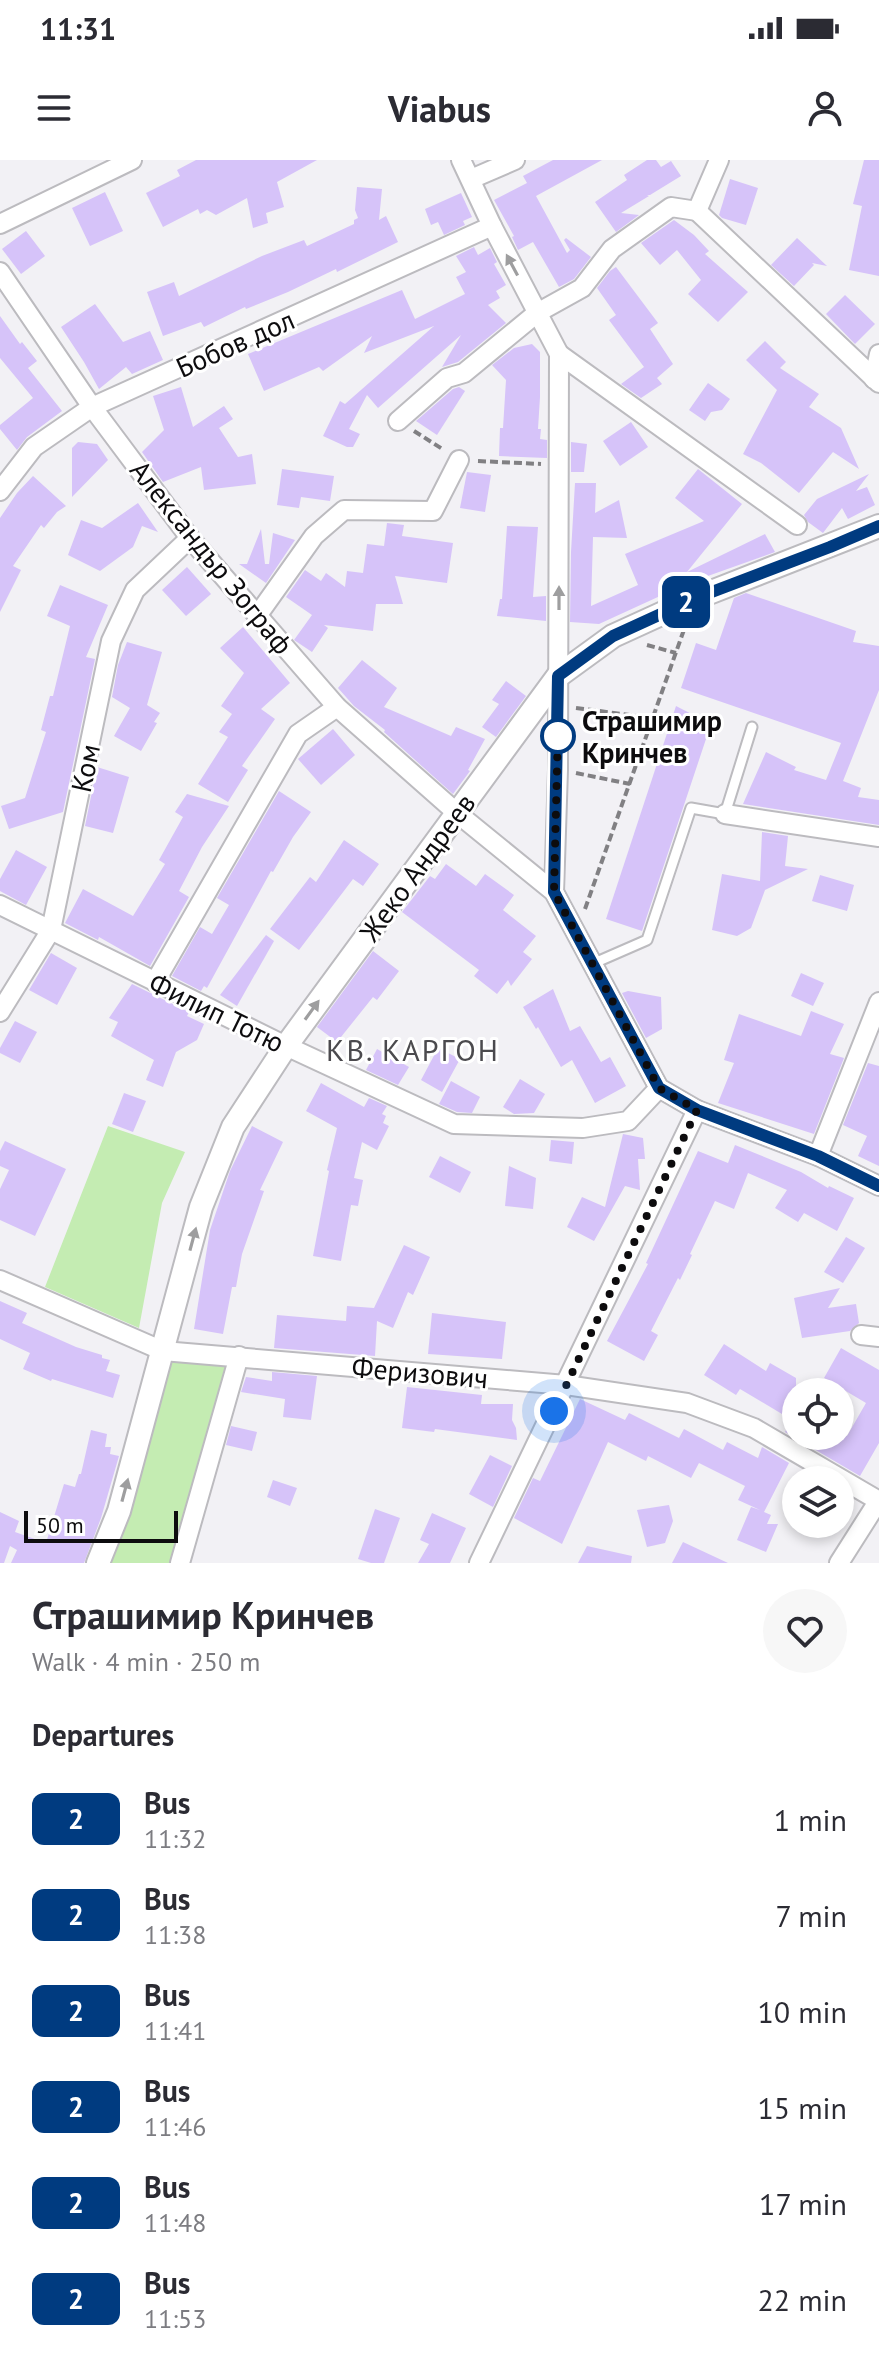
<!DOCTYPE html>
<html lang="en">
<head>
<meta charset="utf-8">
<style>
  body { margin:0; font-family:"PT Sans",sans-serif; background:#f7f7f7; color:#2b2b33; height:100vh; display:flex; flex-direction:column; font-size:30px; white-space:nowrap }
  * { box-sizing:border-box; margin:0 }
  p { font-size:26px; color:#7c7c81 }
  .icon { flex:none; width:44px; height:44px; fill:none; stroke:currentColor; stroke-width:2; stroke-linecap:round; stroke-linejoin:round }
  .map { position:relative; height:1403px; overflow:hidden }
  .side { display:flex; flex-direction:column; background:#fff; flex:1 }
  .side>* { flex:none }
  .badge { padding:0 16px; border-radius:12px; font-size:28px; line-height:52px }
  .fabs { position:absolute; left:782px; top:1218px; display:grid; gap:16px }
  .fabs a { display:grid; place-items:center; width:72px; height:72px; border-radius:50%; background:#fff; box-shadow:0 4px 12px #0003; font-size:40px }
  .scale { position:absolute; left:24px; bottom:20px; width:154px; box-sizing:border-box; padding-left:8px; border:4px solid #0d0c0e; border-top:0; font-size:22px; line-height:28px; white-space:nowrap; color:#0d0c0e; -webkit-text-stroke:6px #fff; paint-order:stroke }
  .you { position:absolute; width:40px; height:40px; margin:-20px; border:6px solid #fff; border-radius:50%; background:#1a73e8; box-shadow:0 0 0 12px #1a73e833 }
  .map>.badge { position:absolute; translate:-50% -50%; box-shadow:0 0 0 4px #fff }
  h2 { padding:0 32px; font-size:30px; line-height:72px }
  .round { display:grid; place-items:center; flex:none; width:84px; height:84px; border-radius:42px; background:#f7f7f7 }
  .head { display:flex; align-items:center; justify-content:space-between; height:136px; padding:0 32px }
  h1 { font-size:38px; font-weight:600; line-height:60px }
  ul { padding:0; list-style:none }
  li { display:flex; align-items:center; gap:24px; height:96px; padding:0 32px }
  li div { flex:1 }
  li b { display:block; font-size:30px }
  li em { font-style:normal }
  li .badge { min-width:88px; font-weight:700; text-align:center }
  .status { display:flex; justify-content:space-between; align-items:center; height:56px; padding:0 40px; background:#fff; direction:ltr }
  .status svg { height:22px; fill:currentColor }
  header { display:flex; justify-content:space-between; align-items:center; height:104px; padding:0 32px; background:#fff; font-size:36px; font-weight:600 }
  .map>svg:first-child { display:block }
  .green { fill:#c4ecb2 }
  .building { fill:#d6c3f9 }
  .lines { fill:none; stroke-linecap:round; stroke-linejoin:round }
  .service-casing { stroke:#bcbbbf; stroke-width:13 }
  .minor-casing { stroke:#bcbbbf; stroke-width:22 }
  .tertiary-casing { stroke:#bcbbbf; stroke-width:26 }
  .path { stroke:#818083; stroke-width:4; stroke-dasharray:8 4; stroke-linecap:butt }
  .service { stroke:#fff; stroke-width:9 }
  .minor { stroke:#fff; stroke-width:18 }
  .tertiary { stroke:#fff; stroke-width:22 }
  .oneway { fill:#9e9e9f }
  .line-casing { stroke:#fff; stroke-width:18 }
  .line { stroke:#003b80; stroke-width:12 }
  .walk { stroke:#0d0c0e; stroke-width:8; stroke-dasharray:0 14.4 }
  .stop-dot { fill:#fff; stroke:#003b80; stroke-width:4 }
  .labels { text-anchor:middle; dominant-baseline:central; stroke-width:6; stroke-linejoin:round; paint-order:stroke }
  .street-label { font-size:28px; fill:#0d0c0e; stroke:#fff }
  .stop-label { font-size:28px; font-weight:bold; fill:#0d0c0e; stroke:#fff; text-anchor:start }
  .neighbourhood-label { font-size:30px; letter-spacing:2px; fill:#4b4a4e; stroke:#fff }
</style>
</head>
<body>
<div class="status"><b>11:31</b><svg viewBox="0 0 49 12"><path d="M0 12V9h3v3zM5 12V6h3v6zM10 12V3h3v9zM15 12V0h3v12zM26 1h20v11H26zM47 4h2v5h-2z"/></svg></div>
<header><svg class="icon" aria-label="menu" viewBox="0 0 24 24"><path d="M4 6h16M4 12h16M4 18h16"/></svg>Viabus<svg class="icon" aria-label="person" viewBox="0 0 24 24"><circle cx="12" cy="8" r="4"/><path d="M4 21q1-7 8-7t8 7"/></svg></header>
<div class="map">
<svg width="879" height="1403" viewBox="0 0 879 1403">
  <rect width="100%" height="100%" fill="#f2f1f5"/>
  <g class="green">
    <polygon points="108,966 185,992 162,1043 139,1168 45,1127"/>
    <polygon points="163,1191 239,1196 180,1403 98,1403"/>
  </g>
  <g class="building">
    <polygon points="196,0 317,0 277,22 284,47 266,53 268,63 253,68 247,38 216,55 207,50 200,54 198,49 163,67 146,33 180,16 177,10"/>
    <polygon points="553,0 602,0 536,36 567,93 570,90 564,80 566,78 591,97 574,119 559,127 533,82 518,90 512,77 514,76 494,40 527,23 523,16"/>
    <polygon points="647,0 656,0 661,7 671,1 681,16 650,35 647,35 649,36 621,53 639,55 616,72 595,42 627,20 624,15"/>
    <polygon points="864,0 879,0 879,116 849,110 862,46 853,44"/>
    <polygon points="730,19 758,28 746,65 722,58 719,55"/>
    <polygon points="357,27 382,29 379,60 386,56 398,82 337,112 336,109 288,132 246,149 245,147 204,167 201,162 163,176 147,132 174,122 179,136 262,96 304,80 307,86 354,64 354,60 358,58 355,50"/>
    <polygon points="105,32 123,71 90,86 72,48"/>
    <polygon points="461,33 472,57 463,61 465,65 444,75 438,62 431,65 425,49"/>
    <polygon points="674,60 694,75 709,91 705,94 748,132 718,162 688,134 701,120 677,90 660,105 641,83"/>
    <polygon points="26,71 45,96 21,114 2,89"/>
    <polygon points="797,78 827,106 812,103 814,105 794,126 771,105"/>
    <polygon points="474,87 478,95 490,88 497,102 494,104 506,125 496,131 500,138 488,145 506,163 458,202 442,207 461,175 378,248 367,235 349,269 360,274 353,287 347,287 323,276 340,241 345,244 434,166 364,193 372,176 323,211 319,207 264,231 248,194 402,130 415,159 465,134 456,117 466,112 456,96"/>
    <polygon points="616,107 658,163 650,169 673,204 657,218 662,224 641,238 621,224 644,207 609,160 616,155 597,128 610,111"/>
    <polygon points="845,135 875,164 855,184 826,154"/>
    <polygon points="95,144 123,182 150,171 163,200 132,214 126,207 99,229 84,202 61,167"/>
    <polygon points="0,156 20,184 22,182 37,201 28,208 62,251 27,277 17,290 0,269 0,265 33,238 0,198"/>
    <polygon points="765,181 786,202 780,208 819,234 809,247 841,268 859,309 833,292 799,333 761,303 743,294 777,230 746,200"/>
    <polygon points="532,184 540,192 540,237 538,269 541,269 540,279 547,280 547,298 499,296 500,268 503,268 506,220 492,205 514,188"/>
    <polygon points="708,223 730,239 722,250 711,252 705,261 689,250"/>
    <polygon points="181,227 193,267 224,246 233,259 219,268 238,297 252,294 256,324 204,330 201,307 163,322 142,292 164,270 153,236"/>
    <polygon points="459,227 465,231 437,275 416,261 453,229"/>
    <polygon points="631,262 648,287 620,306 603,281"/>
    <polygon points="78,282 97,284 108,300 72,337 72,288"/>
    <polygon points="571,282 587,284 584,312 571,312"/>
    <polygon points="282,309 334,316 330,341 301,337 299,348 277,345"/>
    <polygon points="698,309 742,344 687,412 765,374 775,392 691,422 686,412 671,431 599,464 570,462 571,392 575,323 596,323 595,353 619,340 627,378 593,377 591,446 638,425 625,394 704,361 675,338"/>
    <polygon points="467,312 491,315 485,352 460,348"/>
    <polygon points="869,314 856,331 867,327 875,345 848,359 842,348 823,373 808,362 804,355 817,339"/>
    <polygon points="33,316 66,346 57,352 44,368 41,365 13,406 21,410 0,452 0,358 17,333"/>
    <polygon points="138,343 158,372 142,366 133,387 100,411 68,395 81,360 102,368"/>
    <polygon points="387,363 404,365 402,376 453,383 447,423 395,416 403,444 376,444 373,471 324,465 328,468 312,492 294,480 312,455 286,437 305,410 321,421 326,413 345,427 347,411 363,413 367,384 384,386"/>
    <polygon points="507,366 538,367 533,437 546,436 546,461 497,456 500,439 502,439"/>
    <polygon points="261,369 265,404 269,404 273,373 295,380 266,423 239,404 247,404"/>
    <polygon points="187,407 211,434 186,456 162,430"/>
    <polygon points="60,425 108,445 86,497 95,499 63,652 9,669 1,646 25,638 46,572 41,570 50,536 53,536 70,466 47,456"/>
    <polygon points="746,433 856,471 853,482 879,486 879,530 843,621 861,628 858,637 879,640 879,665 743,644 766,592 796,607 794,610 826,620 841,583 681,528 696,483 716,490 734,438"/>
    <polygon points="243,467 290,523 261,549 275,559 242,606 248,610 228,642 198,624 228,577 219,572 232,554 221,546 244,513 220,488"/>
    <polygon points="127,482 162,492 147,545 160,553 154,562 157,563 141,591 114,576 130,548 112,537 118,505"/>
    <polygon points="362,500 397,528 384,547 451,576 456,567 485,579 468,610 470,611 453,634 384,572 385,570 354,546 338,528"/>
    <polygon points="506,521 526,536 496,577 482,567 499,544 492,540"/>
    <polygon points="676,546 711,564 642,771 606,759"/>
    <polygon points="333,569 355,595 321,625 298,599"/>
    <polygon points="97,607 129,617 113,673 85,666"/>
    <polygon points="279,631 311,652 293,677 273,712 271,711 207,828 204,826 201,831 172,816 200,767 212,774 229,745 217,738"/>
    <polygon points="187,634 229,646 202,687 179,731 189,737 150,806 99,777 98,780 65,763 83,729 133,756 165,704 159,700 183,657 175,652"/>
    <polygon points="762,672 788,676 785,706 808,709 765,730 751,768 737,776 712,770 722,714 760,721"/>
    <polygon points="344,680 379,704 363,726 353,719 299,790 270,769 310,717 316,722"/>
    <polygon points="16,690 47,707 26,745 0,731 0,719"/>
    <polygon points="446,704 476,726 485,714 514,735 503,750 536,776 523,792 532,799 511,826 508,820 497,834 474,816 479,810 402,752 430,716 435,719"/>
    <polygon points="820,715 854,725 847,751 812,741"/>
    <polygon points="266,775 274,781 237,846 220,835"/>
    <polygon points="373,791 399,811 377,840 373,837 337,882 317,867"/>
    <polygon points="51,793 77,808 57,845 29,830"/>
    <polygon points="801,813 824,823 813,846 791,836"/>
    <polygon points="132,824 189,852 187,856 204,864 197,880 176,892 163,927 146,920 154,900 111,876 118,862 109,858"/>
    <polygon points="553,829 570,871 580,866 601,902 610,897 626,926 595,943 572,900 561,907 538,867 536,869 523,847"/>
    <polygon points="628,831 661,837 662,869 646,878 622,833"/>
    <polygon points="811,851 844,864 830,894 844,898 814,974 718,943 734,903 724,900 739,854 801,876"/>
    <polygon points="15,861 37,872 20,903 0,893 0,888"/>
    <polygon points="438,888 460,899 442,932 421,920"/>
    <polygon points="377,889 409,907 398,925 366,910"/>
    <polygon points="868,903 879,906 879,1006 858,996 867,976 843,965"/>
    <polygon points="520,919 545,934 534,953 514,954 503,947"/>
    <polygon points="451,921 480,937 472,953 457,952 439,944"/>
    <polygon points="321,923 364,947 369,938 387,946 382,954 386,956 383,963 389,966 377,990 362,982 354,1018 363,1020 358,1046 351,1045 341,1101 313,1096 329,1011 327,1010 337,968 306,951"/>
    <polygon points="124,933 146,941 133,972 112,964"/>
    <polygon points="252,966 283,982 260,1030 264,1031 242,1094 236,1127 232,1127 223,1174 194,1169 210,1070 230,1011"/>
    <polygon points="623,974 643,978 645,999 638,999 640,1030 625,1026 594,1081 567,1067 582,1037 605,1047"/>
    <polygon points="551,980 574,982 572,1004 549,1001"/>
    <polygon points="5,981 66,1009 35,1076 0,1060 0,1029 9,1010 0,1006 0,991"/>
    <polygon points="735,985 801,1012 828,1028 829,1026 854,1038 837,1071 804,1053 798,1062 775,1048 787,1030 748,1013 734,1049 715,1041 690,1094 692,1095 680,1120 678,1118 651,1171 658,1175 644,1201 607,1181 648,1104 646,1103 698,991 728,1003"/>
    <polygon points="440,996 471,1012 460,1033 429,1017"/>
    <polygon points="509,1006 536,1018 533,1049 505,1046"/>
    <polygon points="846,1077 865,1088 843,1123 824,1112"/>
    <polygon points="404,1085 430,1097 413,1135 408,1132 393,1168 377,1161 375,1196 274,1188 277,1155 346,1161 347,1146 374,1148"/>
    <polygon points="840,1128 828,1148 856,1144 859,1163 850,1171 802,1178 794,1138"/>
    <polygon points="0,1141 27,1153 22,1163 76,1187 102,1195 102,1198 110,1200 106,1211 120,1215 113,1238 52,1219 51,1221 23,1209 30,1193 0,1179"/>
    <polygon points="432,1153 506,1162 502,1199 428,1194"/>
    <polygon points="724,1184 766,1211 770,1203 796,1218 796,1276 847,1276 866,1243 824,1218 841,1188 879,1210 879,1283 860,1316 785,1272 792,1260 740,1229 736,1235 704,1215"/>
    <polygon points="272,1212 317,1216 311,1260 283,1257 285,1239 241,1232 246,1217 272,1221"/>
    <polygon points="407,1227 482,1235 481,1244 513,1244 512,1260 516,1268 517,1280 435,1269 434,1272 402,1268"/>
    <polygon points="580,1239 625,1260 629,1253 679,1278 684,1269 723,1290 727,1282 758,1298 762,1287 789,1303 764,1352 771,1355 767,1364 778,1364 766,1392 737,1380 751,1347 760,1350 738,1340 745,1326 699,1303 691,1318 648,1296 646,1301 608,1282 562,1384 514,1358 533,1318 540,1321"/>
    <polygon points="231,1266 257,1272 252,1291 226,1285"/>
    <polygon points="91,1270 107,1274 105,1287 111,1287 110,1294 119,1296 101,1358 84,1403 11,1403 17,1390 10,1386 4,1403 0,1403 0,1352 19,1361 15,1372 46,1383 64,1324 75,1327 79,1314 81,1314"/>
    <polygon points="490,1295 512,1306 493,1347 469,1334"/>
    <polygon points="273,1320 297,1328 290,1346 267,1337"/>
    <polygon points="669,1345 673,1361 665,1383 647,1387 637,1350"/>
    <polygon points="375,1349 400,1358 384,1403 371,1403 358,1399"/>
    <polygon points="432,1353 466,1368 450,1403 418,1403 429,1384 420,1380"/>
    <polygon points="683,1382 728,1403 672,1403"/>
    <polygon points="587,1386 632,1396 631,1403 578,1403"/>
  </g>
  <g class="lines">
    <g class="service-casing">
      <polyline id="service" points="592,804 647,780 691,648 725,654 752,567"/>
    </g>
    <g class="minor-casing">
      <g id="minor">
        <polyline points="461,0 492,66 559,194 558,610 554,732"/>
        <polyline points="471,19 515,0"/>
        <polyline points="697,51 879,223"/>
        <polyline points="0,64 132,0"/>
        <polyline points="0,112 92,247 190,378 337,547 457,653 554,732 659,928 697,950 818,996 879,1026"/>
        <polyline points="559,194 797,365"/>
        <polyline points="874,219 879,194"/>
        <polyline points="398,261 447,218 464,213 537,153 582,128 612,89 671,47 697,51 719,0"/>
        <polyline points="0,331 34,287 92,247 492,66"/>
        <polyline points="257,456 314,376 344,350 433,351 459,300"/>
        <polyline points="725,654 879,677"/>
        <polyline points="0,745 286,886 454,964 583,968 628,961 659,928"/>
        <polyline points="155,822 298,574 337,547"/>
        <polyline points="0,852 51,770 111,481 135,430 190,378"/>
        <polyline points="818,996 879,842"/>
        <polyline points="0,1120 163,1191 566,1225 687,1243 754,1268 879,1341"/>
        <polyline points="861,1175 879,1177"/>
        <polyline points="180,1403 239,1196"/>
        <polyline points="479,1403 697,950"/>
        <polyline points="839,1403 879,1340"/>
      </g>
    </g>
    <g class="tertiary-casing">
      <polyline id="tertiary" points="98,1403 119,1351 201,1047 233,967 286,886 558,516 613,476 696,438 879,366"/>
    </g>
    <g class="path">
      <polyline points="414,271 444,290"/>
      <polyline points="478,301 541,304"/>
      <polyline points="647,485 676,493"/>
      <polyline points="576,548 653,558"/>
      <polyline points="576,613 630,624"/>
      <polyline points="585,749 686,464"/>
    </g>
    <use href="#service" class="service"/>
    <use href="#minor" class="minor"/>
    <use href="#tertiary" class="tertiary"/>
  </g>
  <defs><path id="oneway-solid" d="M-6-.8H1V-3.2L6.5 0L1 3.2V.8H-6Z" transform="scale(2)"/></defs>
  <g class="oneway">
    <use href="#oneway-solid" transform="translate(512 105) rotate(-118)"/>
    <use href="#oneway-solid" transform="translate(559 438) rotate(-90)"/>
    <use href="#oneway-solid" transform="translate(312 850) rotate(-54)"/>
    <use href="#oneway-solid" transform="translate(193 1079) rotate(-75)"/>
    <use href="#oneway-solid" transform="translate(125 1330) rotate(-75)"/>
  </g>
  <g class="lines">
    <g class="line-casing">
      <polyline id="line" points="879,366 830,387 696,438 613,476 558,516 554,732 659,928 697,950 818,996 879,1026"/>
    </g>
    <use href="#line" class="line"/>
    <polyline class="walk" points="554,1251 697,950 659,928 554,732 558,567 558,576"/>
  </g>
  <circle class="stop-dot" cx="558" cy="576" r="16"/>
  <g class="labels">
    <g class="street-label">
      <text transform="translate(235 183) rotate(-24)">Бобов дол</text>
      <text transform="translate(212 397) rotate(51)">Александър Зограф</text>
      <text transform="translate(85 608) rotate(-78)">Ком</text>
      <text transform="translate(417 707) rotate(-54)">Жеко Андреев</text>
      <text transform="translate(217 852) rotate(26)">Филип Тотю</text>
      <text transform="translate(420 1212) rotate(5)">Феризович</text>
    </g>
    <g class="stop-label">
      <text x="582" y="560">Страшимир<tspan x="582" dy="32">Кринчев</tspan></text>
    </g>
    <g class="neighbourhood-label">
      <text x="413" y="889">КВ. КАРГОН</text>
    </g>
  </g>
</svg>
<div class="fabs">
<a><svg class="icon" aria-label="locate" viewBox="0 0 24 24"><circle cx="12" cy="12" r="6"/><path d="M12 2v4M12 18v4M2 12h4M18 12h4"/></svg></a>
<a><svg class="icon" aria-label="layers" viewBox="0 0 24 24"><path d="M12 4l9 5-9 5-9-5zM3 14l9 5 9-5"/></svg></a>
</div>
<div class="scale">50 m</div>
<div class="you" style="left:554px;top:1251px"></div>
<b class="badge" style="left:686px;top:442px;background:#003b80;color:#fff">2</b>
</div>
<section class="side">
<div class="head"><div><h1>Страшимир Кринчев</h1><p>Walk · 4 min · 250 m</p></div><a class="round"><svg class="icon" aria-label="heart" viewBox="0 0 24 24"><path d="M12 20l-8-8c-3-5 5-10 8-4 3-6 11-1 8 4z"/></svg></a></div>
<h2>Departures</h2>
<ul>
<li><span class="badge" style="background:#003b80;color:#fff">2</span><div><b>Bus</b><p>11:32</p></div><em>1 min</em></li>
<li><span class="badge" style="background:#003b80;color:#fff">2</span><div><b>Bus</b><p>11:38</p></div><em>7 min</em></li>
<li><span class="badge" style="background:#003b80;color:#fff">2</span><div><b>Bus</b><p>11:41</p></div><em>10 min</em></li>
<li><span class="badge" style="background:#003b80;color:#fff">2</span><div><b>Bus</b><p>11:46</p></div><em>15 min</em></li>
<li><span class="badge" style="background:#003b80;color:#fff">2</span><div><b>Bus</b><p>11:48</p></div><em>17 min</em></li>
<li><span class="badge" style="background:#003b80;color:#fff">2</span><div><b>Bus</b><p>11:53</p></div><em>22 min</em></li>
</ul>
</section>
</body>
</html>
